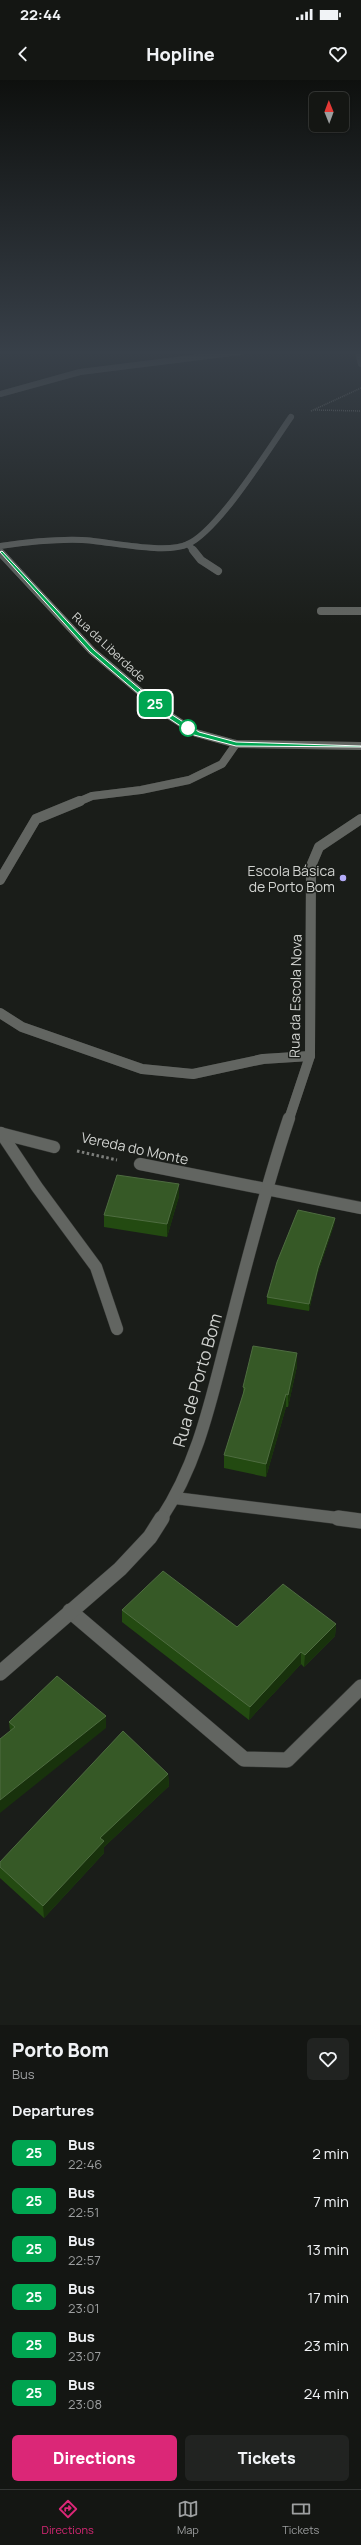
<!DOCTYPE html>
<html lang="en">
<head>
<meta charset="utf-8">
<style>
  body { margin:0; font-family:Manrope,sans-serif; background:#212321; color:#f1f3f6; height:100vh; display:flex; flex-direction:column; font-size:15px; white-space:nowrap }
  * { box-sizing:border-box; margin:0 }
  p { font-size:13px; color:#9d9fa0 }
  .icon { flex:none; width:22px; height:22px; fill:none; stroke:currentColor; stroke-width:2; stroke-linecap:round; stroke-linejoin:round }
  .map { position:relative; height:1945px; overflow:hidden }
  .drawer { display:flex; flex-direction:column; background:#141613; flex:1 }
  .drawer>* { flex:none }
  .badge { padding:0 8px; border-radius:6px; font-size:14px; line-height:26px }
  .needle { width:26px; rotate:359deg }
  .buttons { position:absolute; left:309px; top:12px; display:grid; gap:8px }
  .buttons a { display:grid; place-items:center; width:40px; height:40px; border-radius:6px; background:#141613; box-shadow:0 1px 3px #0004,0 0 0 1px #333533; font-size:20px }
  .map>.badge { position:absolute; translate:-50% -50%; box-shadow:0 0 0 2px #fff }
  h2 { padding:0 12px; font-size:15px; line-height:36px }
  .round { display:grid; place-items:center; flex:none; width:42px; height:42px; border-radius:6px; background:#212321 }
  .overview { display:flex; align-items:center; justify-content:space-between; height:68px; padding:0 12px }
  h1 { font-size:19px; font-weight:800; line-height:30px }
  .cta { display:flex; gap:8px; margin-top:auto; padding:8px 12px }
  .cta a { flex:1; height:46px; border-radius:6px; background:#db2777; color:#fff; font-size:16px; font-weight:800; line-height:46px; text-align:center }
  .cta a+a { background:#212321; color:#f1f3f6 }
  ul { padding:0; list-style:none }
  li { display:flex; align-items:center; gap:12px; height:48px; padding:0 12px }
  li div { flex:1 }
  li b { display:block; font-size:15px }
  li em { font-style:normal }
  li .badge { min-width:44px; font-weight:700; text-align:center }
  .status { display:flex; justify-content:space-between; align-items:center; height:28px; padding:0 20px; background:#141613; direction:ltr }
  .status svg { height:11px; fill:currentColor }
  header { display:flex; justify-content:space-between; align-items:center; height:52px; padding:0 12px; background:#141613; font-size:18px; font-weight:800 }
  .dock { display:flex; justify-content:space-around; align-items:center; height:56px; border-top:1px solid #333533; background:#141613; font-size:11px; color:#9d9fa0 }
  .dock a { display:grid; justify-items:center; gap:2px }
  .dock .selected { color:#db2777 }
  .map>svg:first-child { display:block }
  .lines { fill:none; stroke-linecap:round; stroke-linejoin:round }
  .service-far3-casing { stroke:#363835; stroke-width:6 }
  .service-far2-casing { stroke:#363835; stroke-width:8 }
  .service-far1-casing { stroke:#363835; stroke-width:13 }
  .service-casing { stroke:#363835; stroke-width:16 }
  .minor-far4-casing { stroke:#363835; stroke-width:6 }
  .minor-far3-casing { stroke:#363835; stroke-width:8 }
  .minor-far2-casing { stroke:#363835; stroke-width:10 }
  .minor-far1-casing { stroke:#363835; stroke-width:13 }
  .minor-casing { stroke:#363835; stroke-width:16 }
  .path-far1 { stroke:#7c7e7b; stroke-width:1.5; stroke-dasharray:1 1; stroke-linecap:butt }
  .path { stroke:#7c7e7b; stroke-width:3; stroke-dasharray:2.5 2.5; stroke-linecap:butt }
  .service-far3 { stroke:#626561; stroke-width:6 }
  .service-far2 { stroke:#626561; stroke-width:8 }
  .service-far1 { stroke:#626561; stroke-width:12 }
  .service { stroke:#626561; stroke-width:15 }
  .minor-far4 { stroke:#626561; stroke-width:6 }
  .minor-far3 { stroke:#626561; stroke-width:8 }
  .minor-far2 { stroke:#626561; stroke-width:10 }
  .minor-far1 { stroke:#626561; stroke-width:12 }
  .minor { stroke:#626561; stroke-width:15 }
  .wall { fill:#234a11 }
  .shaded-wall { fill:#18320c }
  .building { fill:#365926; stroke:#4e6c40 }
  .line { fill:#00a651; stroke:#fff }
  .stop-dot { fill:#fff; stroke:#00a651; stroke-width:2 }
  .poi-dot { fill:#b4acf9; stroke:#1a1d19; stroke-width:1.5 }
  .labels { text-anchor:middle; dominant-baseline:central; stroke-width:3; stroke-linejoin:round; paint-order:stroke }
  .far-street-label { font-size:12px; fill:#d0d2cf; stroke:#1a1d19 }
  .poi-label { font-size:14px; fill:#d0d2cf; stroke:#1a1d19; text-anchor:end }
  .street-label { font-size:14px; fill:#d0d2cf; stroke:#1a1d19 }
  .near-street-label { font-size:17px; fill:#d0d2cf; stroke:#1a1d19 }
</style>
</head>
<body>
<div class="status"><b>22:44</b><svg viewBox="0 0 49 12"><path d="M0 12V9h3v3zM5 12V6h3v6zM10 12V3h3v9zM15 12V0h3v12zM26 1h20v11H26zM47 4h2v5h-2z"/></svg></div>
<header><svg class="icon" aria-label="back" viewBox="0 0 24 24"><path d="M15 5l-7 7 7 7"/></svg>Hopline<svg class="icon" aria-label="heart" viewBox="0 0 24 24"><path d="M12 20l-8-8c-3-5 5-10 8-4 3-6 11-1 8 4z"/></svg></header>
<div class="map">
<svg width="361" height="1945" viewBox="0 0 361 1945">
  <rect width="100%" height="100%" fill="#1a1d19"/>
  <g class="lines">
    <g class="service-far3-casing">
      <polyline id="service-far3" points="188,464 194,471"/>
    </g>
    <g class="service-far2-casing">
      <polyline id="service-far2" points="193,470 201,480 218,491"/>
    </g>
    <g class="service-far1-casing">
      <g id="service-far1">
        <polyline points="1,1053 37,1107 96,1187 117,1249"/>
        <polyline points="175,1418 346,1439"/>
      </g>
    </g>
    <g class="service-casing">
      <g id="service">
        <polyline points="338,1438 361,1441"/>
        <polyline points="70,1531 244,1679 287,1680 361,1607"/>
      </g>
    </g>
    <g class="minor-far4-casing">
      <g id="minor-far4">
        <polyline points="358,272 361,284"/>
        <polyline points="0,314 80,292 240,272"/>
        <path d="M0,466C27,462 55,459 82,460C108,461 165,475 188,464C219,450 270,367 291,337"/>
      </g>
    </g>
    <g class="minor-far3-casing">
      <g id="minor-far3">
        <polyline points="0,472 92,571 164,632 196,653 236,664 361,666"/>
        <polyline points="321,531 361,531"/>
        <polyline points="78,722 92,716 141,710 189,700 222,684 236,664"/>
      </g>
    </g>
    <g class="minor-far2-casing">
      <g id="minor-far2">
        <polyline points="0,800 36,739 80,721"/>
        <polyline points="0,933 22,947 142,989 193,994 263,979 310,976"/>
        <polyline points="289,1039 310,976 311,786 319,767 361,739"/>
      </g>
    </g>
    <g class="minor-far1-casing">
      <g id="minor-far1">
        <polyline points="0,1053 54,1067"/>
        <polyline points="140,1084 361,1128"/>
        <path d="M161,1439C200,1380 212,1314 230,1247C248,1176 266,1107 289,1038"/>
      </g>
    </g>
    <g class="minor-casing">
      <polyline id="minor" points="0,1593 120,1489 150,1457 162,1438"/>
    </g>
    <g class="path-far1">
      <polyline points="315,330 361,331"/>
      <polyline points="311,331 361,308"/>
    </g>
    <polyline class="path" points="77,1071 117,1080"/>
    <use href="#service-far3" class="service-far3"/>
    <use href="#service-far2" class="service-far2"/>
    <use href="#service-far1" class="service-far1"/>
    <use href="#service" class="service"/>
    <use href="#minor-far4" class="minor-far4"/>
    <use href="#minor-far3" class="minor-far3"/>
    <use href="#minor-far2" class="minor-far2"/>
    <use href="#minor-far1" class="minor-far1"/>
    <use href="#minor" class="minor"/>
  </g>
  <g class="wall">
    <polygon points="179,1116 167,1157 104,1147 104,1135"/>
    <polygon points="335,1138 334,1145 317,1195 309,1231 267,1224 267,1217"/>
    <polygon points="297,1286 288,1327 286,1327 266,1397 224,1388 224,1375 243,1315 243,1307"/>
    <polygon points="122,1530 237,1547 336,1544 335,1556 304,1587 301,1584 249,1640 122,1542"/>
    <polygon points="106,1636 106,1648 10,1651 9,1642"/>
    <polygon points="168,1694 169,1706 104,1767 104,1773 44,1838 0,1798 0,1782"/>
  </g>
  <g class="shaded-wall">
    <polygon points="179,1104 179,1116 167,1157 167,1144"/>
    <polygon points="335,1138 334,1145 317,1195 309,1231 309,1224 318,1188"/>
    <polygon points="297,1273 297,1286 288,1327 288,1315"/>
    <polygon points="286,1314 286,1327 266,1397 266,1384"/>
    <polygon points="336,1544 335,1556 304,1587 305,1575"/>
    <polygon points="301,1572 301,1584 249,1640 250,1627"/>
    <polygon points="106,1636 106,1648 0,1733 0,1720"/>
    <polygon points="168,1694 169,1706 104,1767 104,1773 44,1838 43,1826 100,1758"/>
  </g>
  <g class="building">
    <polygon points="117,1095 179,1104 167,1144 104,1135"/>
    <polygon points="298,1130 335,1138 318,1188 309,1224 267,1217 277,1182"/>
    <polygon points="253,1266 297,1273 288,1315 286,1314 266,1384 224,1375 245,1308 243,1307"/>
    <polygon points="163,1491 237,1547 283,1504 336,1544 305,1575 301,1572 250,1627 122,1530"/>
    <polygon points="57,1596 106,1636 0,1720 0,1659 15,1647 9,1642"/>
    <polygon points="123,1651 168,1694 100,1758 104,1761 43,1826 0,1787 0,1782"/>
  </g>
  <linearGradient id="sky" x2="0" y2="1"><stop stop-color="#0e100e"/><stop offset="0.5" stop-color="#384049"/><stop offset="1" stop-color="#384049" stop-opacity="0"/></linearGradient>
  <rect width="361" height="545" fill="url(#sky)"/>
  <polygon class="line" points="2,471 94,570 166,631 199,652 236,662 361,666 361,667 236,666 194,655 161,633 90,572 0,472"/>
  <circle class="stop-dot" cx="188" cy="648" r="8"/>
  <circle class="poi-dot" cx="343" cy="798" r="4"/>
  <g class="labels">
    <g class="far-street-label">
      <text transform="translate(109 567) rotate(43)">Rua da Liberdade</text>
    </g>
    <g class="poi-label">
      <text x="335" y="790">Escola Básica<tspan x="335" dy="16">de Porto Bom</tspan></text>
    </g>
    <g class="street-label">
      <text transform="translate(295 916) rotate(-89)">Rua da Escola Nova</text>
      <text transform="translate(135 1068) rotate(12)">Vereda do Monte</text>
    </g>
    <g class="near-street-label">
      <text transform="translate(197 1300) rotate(-74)">Rua de Porto Bom</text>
    </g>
  </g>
</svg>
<div class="buttons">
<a><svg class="needle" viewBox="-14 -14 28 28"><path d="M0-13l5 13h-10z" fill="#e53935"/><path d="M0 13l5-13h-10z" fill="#9d9fa0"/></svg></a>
</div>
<b class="badge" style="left:155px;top:624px;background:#00a651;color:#fff">25</b>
</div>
<section class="drawer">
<div class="overview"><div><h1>Porto Bom</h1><p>Bus</p></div><a class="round"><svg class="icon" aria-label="heart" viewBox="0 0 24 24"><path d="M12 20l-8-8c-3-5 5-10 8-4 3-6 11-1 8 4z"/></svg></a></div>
<h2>Departures</h2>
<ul>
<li><span class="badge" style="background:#00a651;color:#fff">25</span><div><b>Bus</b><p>22:46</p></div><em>2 min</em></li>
<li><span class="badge" style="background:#00a651;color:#fff">25</span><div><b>Bus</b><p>22:51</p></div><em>7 min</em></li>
<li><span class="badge" style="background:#00a651;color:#fff">25</span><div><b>Bus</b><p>22:57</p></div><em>13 min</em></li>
<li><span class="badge" style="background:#00a651;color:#fff">25</span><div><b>Bus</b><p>23:01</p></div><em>17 min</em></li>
<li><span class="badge" style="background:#00a651;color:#fff">25</span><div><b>Bus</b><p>23:07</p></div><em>23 min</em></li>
<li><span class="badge" style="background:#00a651;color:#fff">25</span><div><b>Bus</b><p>23:08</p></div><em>24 min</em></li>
</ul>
<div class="cta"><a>Directions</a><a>Tickets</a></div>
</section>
<nav class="dock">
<a class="selected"><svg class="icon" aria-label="directions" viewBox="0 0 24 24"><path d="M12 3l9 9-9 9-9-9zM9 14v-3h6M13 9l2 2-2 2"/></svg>Directions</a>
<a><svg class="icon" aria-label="map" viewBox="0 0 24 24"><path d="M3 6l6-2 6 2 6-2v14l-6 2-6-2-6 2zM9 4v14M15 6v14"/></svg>Map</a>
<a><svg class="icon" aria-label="tickets" viewBox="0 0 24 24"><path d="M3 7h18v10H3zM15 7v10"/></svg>Tickets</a>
</nav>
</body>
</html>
